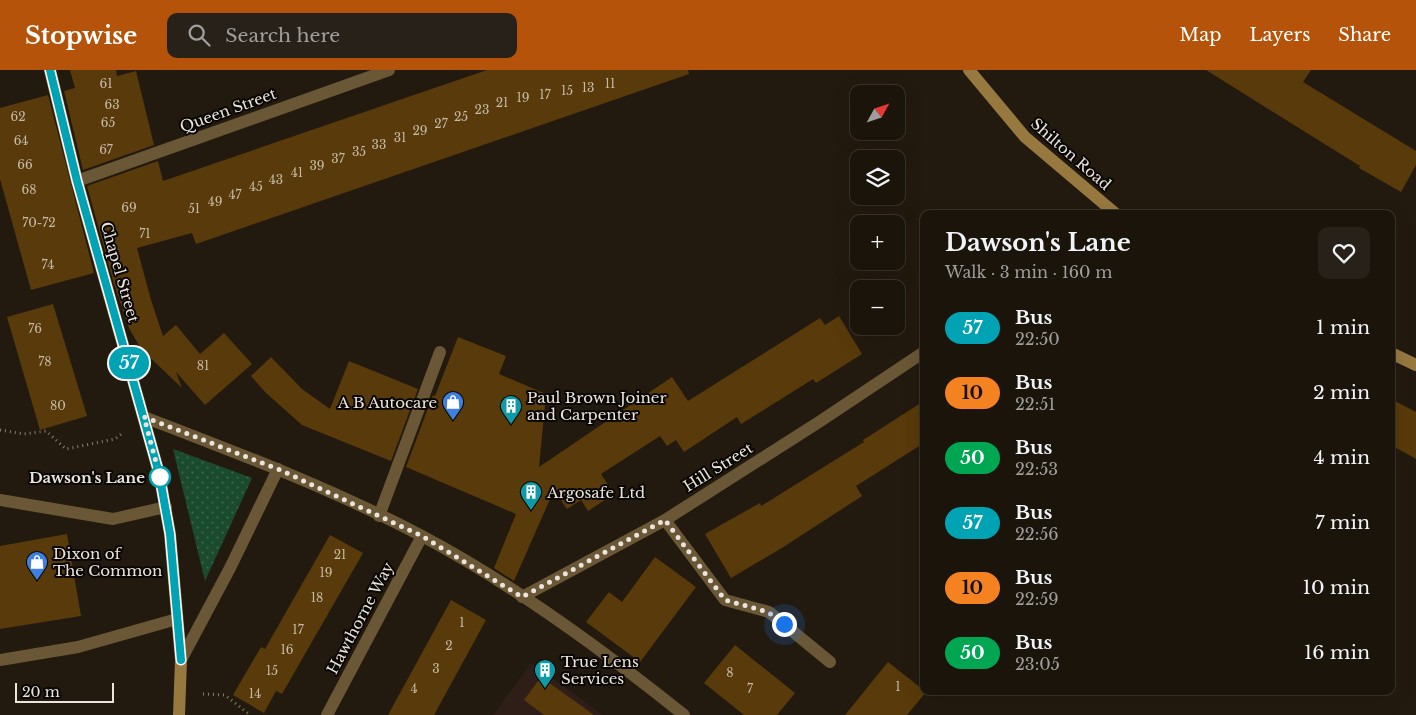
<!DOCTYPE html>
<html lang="en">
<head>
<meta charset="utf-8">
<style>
  body { margin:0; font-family:"Libre Baskerville",serif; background:#272119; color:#f1f3f6; height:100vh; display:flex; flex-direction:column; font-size:19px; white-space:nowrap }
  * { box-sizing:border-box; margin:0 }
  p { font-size:16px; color:#9f9e9d }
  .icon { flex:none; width:28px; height:28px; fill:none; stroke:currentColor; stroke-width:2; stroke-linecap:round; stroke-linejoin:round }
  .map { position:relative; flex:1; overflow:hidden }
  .sheet { position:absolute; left:920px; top:140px; width:475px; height:485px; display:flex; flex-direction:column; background:#1a140b; border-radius:10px; box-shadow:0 5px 20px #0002,0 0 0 1px #38332c }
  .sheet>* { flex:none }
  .badge { padding:0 10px; border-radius:16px; font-size:18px; line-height:32px }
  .needle { width:32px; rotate:50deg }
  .buttons { position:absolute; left:850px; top:15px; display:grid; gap:10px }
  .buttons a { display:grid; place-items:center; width:55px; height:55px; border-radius:10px; background:#1a140b; box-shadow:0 5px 20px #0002,0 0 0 1px #38332c; font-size:25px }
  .scale { position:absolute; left:15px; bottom:12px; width:99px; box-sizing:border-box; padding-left:5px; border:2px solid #eae4dc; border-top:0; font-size:14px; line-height:18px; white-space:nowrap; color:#eae4dc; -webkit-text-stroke:4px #090603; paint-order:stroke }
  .you { position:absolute; width:25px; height:25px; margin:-12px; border:4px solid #fff; border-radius:50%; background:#1a73e8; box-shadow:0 0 0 8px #1a73e833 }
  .map>.badge { position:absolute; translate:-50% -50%; box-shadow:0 0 0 2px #fff }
  .round { display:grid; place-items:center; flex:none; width:52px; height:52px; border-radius:10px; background:#272119 }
  .headline { display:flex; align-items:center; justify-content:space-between; height:85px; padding:0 25px }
  h1 { font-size:24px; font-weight:700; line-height:38px }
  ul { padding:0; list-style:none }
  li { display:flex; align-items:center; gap:15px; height:65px; padding:0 25px }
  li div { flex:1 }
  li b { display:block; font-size:19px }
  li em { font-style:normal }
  li .badge { min-width:55px; font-weight:700; text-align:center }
  header { display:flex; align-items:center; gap:30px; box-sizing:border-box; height:70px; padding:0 25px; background:#b45309; color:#fff }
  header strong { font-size:24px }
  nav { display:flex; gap:28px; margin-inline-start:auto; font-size:18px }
  .search { width:350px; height:45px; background:#272119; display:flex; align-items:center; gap:12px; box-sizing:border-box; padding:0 18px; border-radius:10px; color:#9f9e9d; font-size:19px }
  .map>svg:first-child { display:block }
  .industrial { fill:#2f1e17 }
  .grass { fill:url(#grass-dots) }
  .building { fill:#593a0a }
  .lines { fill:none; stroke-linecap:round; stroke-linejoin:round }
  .path { stroke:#857e74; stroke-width:3; stroke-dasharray:1 4; stroke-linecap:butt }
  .lane { stroke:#6a5735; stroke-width:12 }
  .street { stroke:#6a5735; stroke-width:12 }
  .secondary { stroke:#977940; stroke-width:12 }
  .line-casing { stroke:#fff; stroke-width:11 }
  .line { stroke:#00a3b4; stroke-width:8 }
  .walk { stroke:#eae4dc; stroke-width:5; stroke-dasharray:0 9 }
  .stop-dot { fill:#fff; stroke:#00a3b4; stroke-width:2.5 }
  .labels { text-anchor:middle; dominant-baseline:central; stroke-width:4; stroke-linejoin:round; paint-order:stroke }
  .number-label { font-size:12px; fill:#c6baa8 }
  .street-label { font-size:15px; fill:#eae4dc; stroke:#090603 }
  .poi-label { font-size:15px; fill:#eae4dc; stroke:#090603; text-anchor:start }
  .stop-label { font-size:15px; font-weight:bold; fill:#eae4dc; stroke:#090603; text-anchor:end }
</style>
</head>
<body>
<header>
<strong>Stopwise</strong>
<div class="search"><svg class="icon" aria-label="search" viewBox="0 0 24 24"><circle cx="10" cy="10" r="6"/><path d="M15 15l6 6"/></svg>Search here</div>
<nav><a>Map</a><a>Layers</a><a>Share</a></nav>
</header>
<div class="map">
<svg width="1416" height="645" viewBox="0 0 1416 645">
  <defs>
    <pattern id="grass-dots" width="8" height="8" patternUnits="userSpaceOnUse" patternTransform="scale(1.25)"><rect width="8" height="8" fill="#1b4b2f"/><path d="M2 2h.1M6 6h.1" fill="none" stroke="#3c654d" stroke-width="1.8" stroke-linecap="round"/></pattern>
  </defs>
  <rect width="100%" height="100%" fill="#231a0f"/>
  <polygon class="industrial" points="531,593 603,645 493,645"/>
  <polygon class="grass" points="173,379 252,408 205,511"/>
  <g class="building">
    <polygon points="70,0 116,0 117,6 136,1 154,75 83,100 64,21 75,18"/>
    <polygon points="487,0 688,0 689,4 196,174 192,163 137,178 151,230 163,266 176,255 200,284 224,263 252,294 205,335 176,302 182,318 141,279 129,258 114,214 87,116 158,91 163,111"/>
    <polygon points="1206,0 1311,0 1303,12 1416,81 1416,95 1401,122 1359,98 1360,96"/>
    <polygon points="48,25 94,203 31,220 0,109 0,38"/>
    <polygon points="53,234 87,346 40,360 7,247"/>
    <polygon points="839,246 862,284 816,313 813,309 741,354 737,347 684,382 676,370 667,376 660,366 601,404 614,424 588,441 581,430 567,439 554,420 514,511 494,498 516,444 406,397 433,325 435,326 458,267 506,286 499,304 546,324 539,397 672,307 688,331 820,248 825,255"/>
    <polygon points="271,287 302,319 330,339 349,291 418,319 391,391 302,355 266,323 251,306"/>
    <polygon points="1391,329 1416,342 1416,389 1391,375"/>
    <polygon points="924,331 924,373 856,416 862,426 785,476 731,508 705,464 760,433 761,436 864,372 863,370"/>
    <polygon points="67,464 81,546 0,559 0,476"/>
    <polygon points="330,465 363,483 282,624 276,621 264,643 233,625 261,577 265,579"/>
    <polygon points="655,487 696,517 640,592 586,552 609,522 622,532"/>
    <polygon points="451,530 486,550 434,645 388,645"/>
    <polygon points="735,575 795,623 777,645 744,645 704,613"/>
    <polygon points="888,592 926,622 907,645 845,645"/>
    <polygon points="541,607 594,645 544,645 524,630"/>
  </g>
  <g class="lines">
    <g class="path">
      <polyline points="0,360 24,364 46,361 66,379 115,369 123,363"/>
      <polyline points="203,624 225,625 250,645"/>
    </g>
    <g class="lane">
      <polyline points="0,430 113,449 166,437"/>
      <polyline points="379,446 440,282"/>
      <polyline points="0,590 78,577 177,549"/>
    </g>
    <g class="street">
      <polyline points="77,111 389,0"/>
      <path d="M144,347C238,383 333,419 422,466C513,514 604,581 684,645"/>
      <polyline points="665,450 725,530 769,542 830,592"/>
      <polyline points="522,527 665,450 819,352 924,282"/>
      <polyline points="181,590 230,498 278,399"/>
      <polyline points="327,645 422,466"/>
    </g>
    <g class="secondary">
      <polyline points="50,0 77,111 159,403 170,464 181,590 179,645"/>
      <polyline points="969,0 1025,67 1116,144"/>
      <polyline points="1391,283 1416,295"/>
    </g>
  </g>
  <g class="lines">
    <g class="line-casing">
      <polyline id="line" points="50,0 77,111 159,403 170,464 181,590"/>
    </g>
    <use href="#line" class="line"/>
    <polyline class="walk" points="160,407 144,347 278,399 422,466 522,527 665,450 725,530 768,542 784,554"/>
  </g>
  <defs>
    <g id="shop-pin" transform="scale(1.125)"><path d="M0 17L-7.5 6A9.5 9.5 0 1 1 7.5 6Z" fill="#3f7fe0" stroke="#090603"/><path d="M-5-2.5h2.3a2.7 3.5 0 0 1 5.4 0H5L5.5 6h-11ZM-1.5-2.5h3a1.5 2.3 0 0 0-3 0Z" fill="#fff"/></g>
    <g id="building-pin" transform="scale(1.125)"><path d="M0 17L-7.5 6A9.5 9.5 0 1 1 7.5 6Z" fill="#0f9aa8" stroke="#090603"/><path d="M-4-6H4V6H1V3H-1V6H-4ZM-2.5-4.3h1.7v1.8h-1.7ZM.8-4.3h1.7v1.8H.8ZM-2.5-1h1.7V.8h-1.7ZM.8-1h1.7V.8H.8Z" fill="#fff"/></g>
  </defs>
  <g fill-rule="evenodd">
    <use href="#shop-pin" x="453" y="332"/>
    <use href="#building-pin" x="511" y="336"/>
    <use href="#building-pin" x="531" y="422"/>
    <use href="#shop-pin" x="37" y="492"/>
    <use href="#building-pin" x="545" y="600"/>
  </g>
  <circle class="stop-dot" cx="160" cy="407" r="10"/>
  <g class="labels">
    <g class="number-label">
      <text x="106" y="13">61</text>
      <text x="610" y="13">11</text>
      <text x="588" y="17">13</text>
      <text x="567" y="20">15</text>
      <text x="545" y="24">17</text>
      <text x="523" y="27">19</text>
      <text x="502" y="32">21</text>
      <text x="112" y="34">63</text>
      <text x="482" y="39">23</text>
      <text x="18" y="46">62</text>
      <text x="461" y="46">25</text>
      <text x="108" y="52">65</text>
      <text x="441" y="53">27</text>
      <text x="420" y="60">29</text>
      <text x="400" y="67">31</text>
      <text x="21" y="70">64</text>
      <text x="379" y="74">33</text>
      <text x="106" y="79">67</text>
      <text x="359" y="81">35</text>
      <text x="338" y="88">37</text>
      <text x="25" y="94">66</text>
      <text x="317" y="95">39</text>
      <text x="297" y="102">41</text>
      <text x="276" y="109">43</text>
      <text x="256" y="116">45</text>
      <text x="29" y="119">68</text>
      <text x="235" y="124">47</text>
      <text x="215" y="131">49</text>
      <text x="129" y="137">69</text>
      <text x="194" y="138">51</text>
      <text x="39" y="152">70-72</text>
      <text x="145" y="163">71</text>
      <text x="48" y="194">74</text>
      <text x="35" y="258">76</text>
      <text x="45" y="291">78</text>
      <text x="203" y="295">81</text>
      <text x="58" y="335">80</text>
      <text x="340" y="484">21</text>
      <text x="326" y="502">19</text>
      <text x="317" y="527">18</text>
      <text x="462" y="552">1</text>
      <text x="298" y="559">17</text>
      <text x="449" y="575">2</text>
      <text x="287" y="579">16</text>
      <text x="436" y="598">3</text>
      <text x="272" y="600">15</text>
      <text x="730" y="602">8</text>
      <text x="898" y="616">1</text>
      <text x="414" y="618">4</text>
      <text x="750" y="618">7</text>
      <text x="255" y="623">14</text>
    </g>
    <g class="street-label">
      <text transform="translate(228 40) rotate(-20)">Queen Street</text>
      <text transform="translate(1071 84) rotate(41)">Shilton Road</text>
      <text transform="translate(120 202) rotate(74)">Chapel Street</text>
      <text transform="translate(718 397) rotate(-32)">Hill Street</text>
      <text transform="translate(360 548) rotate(-62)">Hawthorne Way</text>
    </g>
    <g class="poi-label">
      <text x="527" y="327">Paul Brown Joiner<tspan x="527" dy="17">and Carpenter</tspan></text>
      <text x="437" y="332" text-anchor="end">A B Autocare</text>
      <text x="547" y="422">Argosafe Ltd</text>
      <text x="53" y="483">Dixon of<tspan x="53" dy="17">The Common</tspan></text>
      <text x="561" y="591">True Lens<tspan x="561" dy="17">Services</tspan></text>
    </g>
    <g class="stop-label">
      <text x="145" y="407">Dawson's Lane</text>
    </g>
  </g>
</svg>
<div class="buttons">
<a><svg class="needle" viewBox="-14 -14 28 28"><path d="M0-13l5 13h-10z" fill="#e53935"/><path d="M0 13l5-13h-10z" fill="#9f9e9d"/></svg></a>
<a><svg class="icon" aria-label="layers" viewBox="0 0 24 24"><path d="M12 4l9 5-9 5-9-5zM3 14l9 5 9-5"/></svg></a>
<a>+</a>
<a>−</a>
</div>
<div class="scale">20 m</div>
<div class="you" style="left:784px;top:554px"></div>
<b class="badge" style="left:129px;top:293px;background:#00a3b4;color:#fff">57</b>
<section class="sheet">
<div class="headline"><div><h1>Dawson's Lane</h1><p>Walk · 3 min · 160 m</p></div><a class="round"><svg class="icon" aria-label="heart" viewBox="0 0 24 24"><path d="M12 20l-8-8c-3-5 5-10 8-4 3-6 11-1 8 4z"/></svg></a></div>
<ul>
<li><span class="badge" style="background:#00a3b4;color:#fff">57</span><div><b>Bus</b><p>22:50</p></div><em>1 min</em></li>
<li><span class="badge" style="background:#f58220;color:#111">10</span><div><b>Bus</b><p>22:51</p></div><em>2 min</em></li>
<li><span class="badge" style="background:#00a651;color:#fff">50</span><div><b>Bus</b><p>22:53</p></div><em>4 min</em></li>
<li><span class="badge" style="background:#00a3b4;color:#fff">57</span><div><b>Bus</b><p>22:56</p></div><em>7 min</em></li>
<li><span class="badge" style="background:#f58220;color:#111">10</span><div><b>Bus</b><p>22:59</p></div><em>10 min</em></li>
<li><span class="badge" style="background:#00a651;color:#fff">50</span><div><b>Bus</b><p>23:05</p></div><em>16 min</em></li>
</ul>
</section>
</div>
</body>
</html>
